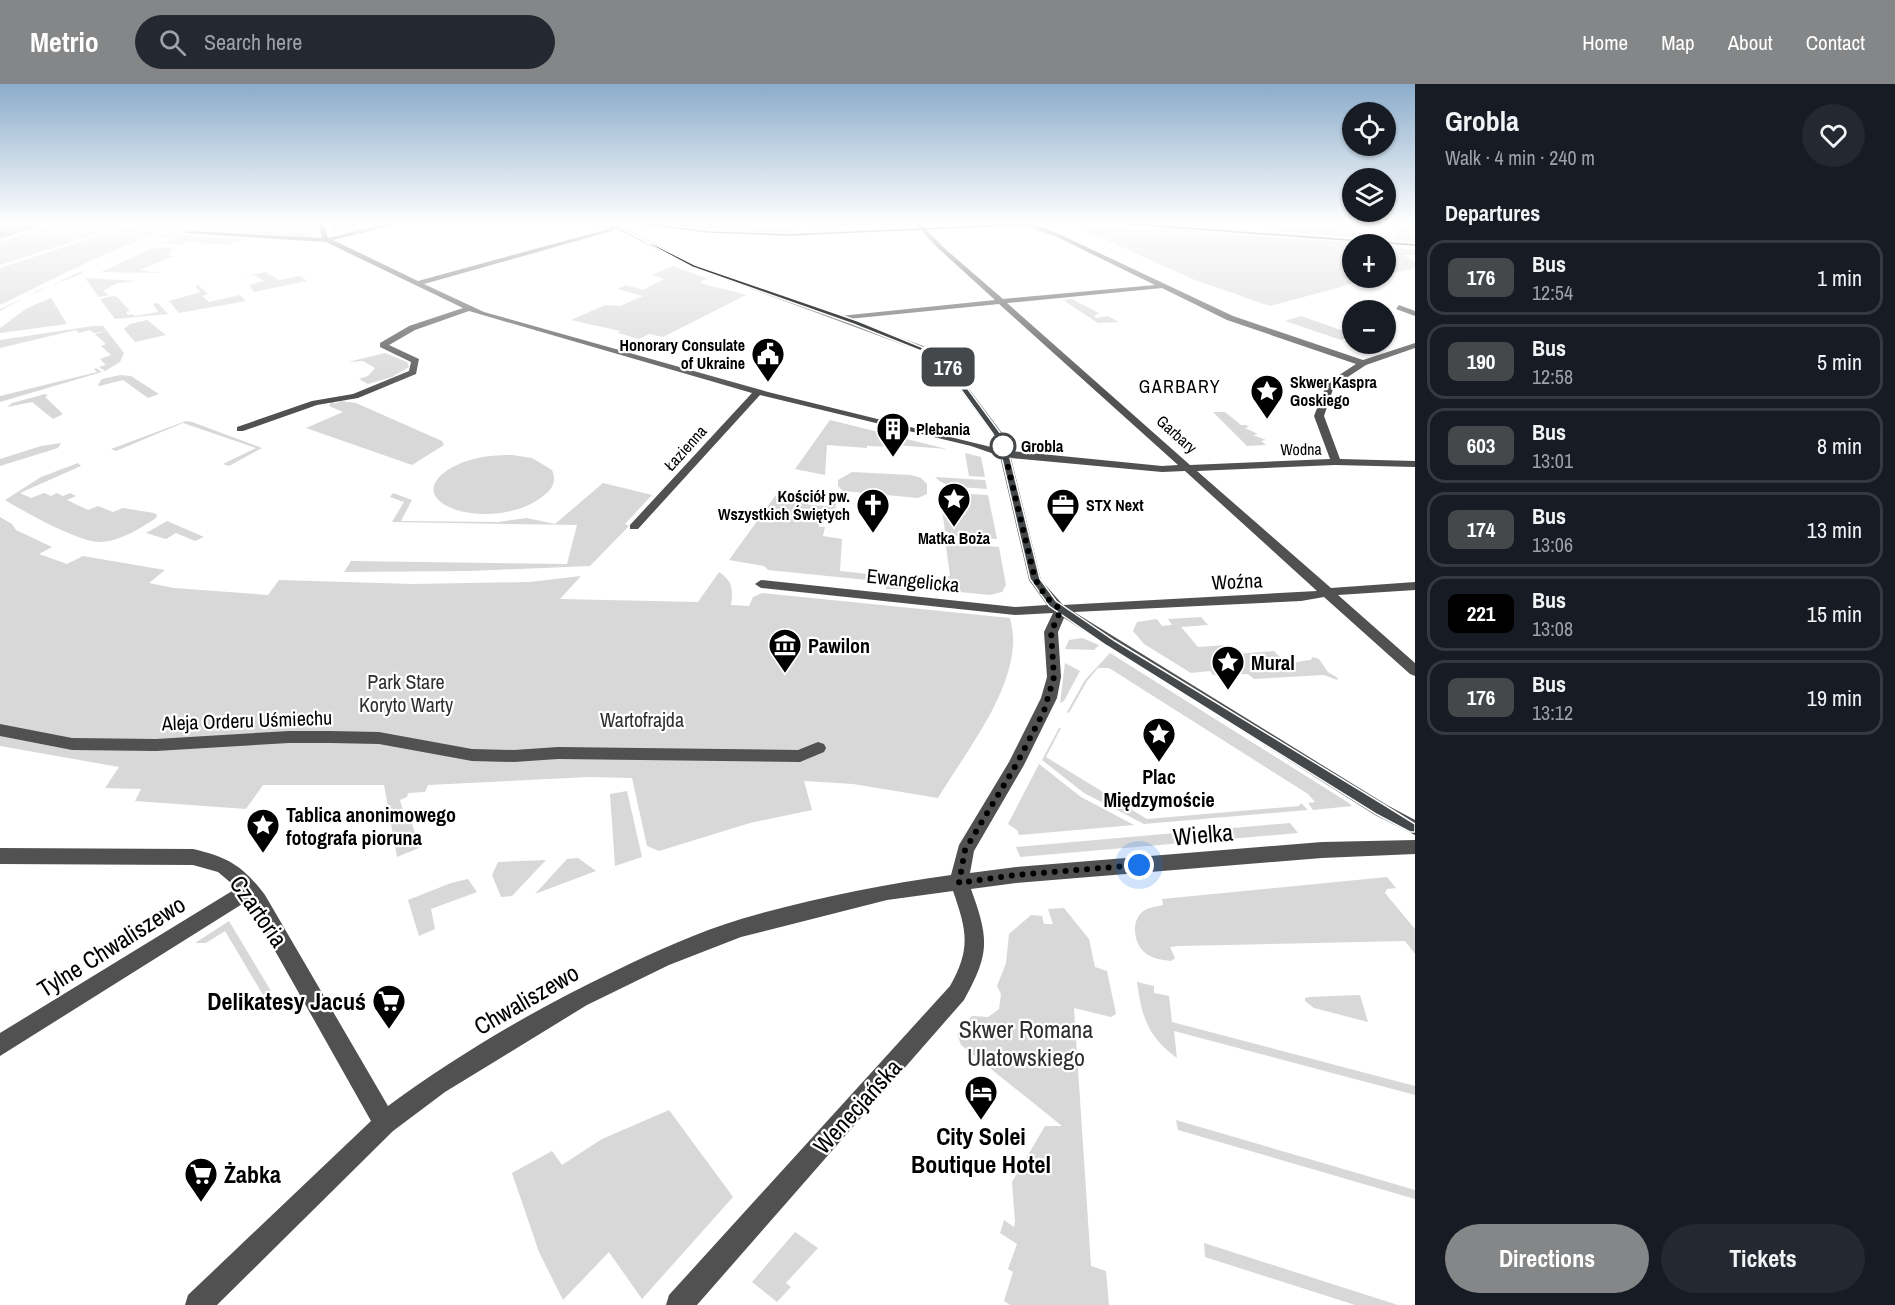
<!DOCTYPE html>
<html lang="en">
<head>
<meta charset="utf-8">
<style>
  body { margin:0; font-family:"Archivo Narrow",sans-serif; background:#242831; color:#f1f3f6; height:100vh; display:flex; flex-direction:column; font-size:22px; white-space:nowrap }
  * { box-sizing:border-box; margin:0 }
  p { font-size:20px; color:#9ea1a6 }
  .icon { flex:none; width:33px; height:33px; fill:none; stroke:currentColor; stroke-width:2; stroke-linecap:round; stroke-linejoin:round }
  .map { position:relative; flex:1; overflow:hidden }
  .drawer { display:flex; flex-direction:column; background:#171b24; width:480px }
  .drawer>* { flex:none }
  .badge { padding:0 12px; border-radius:9px; font-size:21px; line-height:39px }
  .tools { position:absolute; left:1342px; top:18px; display:grid; gap:12px }
  .tools a { display:grid; place-items:center; width:54px; height:54px; border-radius:50%; background:#171b24; box-shadow:0 2px 4px #0004; font-size:30px }
  .you { position:absolute; width:30px; height:30px; margin:-15px; border:4px solid #fff; border-radius:50%; background:#1a73e8; box-shadow:0 0 0 9px #1a73e833 }
  .map>.badge { position:absolute; translate:-50% -50%; box-shadow:0 0 0 3px #fff }
  h2 { padding:0 30px; font-size:22px; line-height:54px }
  .round { display:grid; place-items:center; flex:none; width:63px; height:63px; border-radius:32px; background:#242831 }
  .overview { display:flex; align-items:center; justify-content:space-between; height:102px; padding:0 30px }
  h1 { font-size:28px; font-weight:700; line-height:45px }
  .cta { display:flex; gap:12px; margin-top:auto; padding:12px 30px }
  .cta a { flex:1; height:69px; border-radius:36px; background:#858687; color:#fff; font-size:24px; font-weight:700; line-height:69px; text-align:center }
  .cta a+a { background:#242831; color:#f1f3f6 }
  ul { padding:0; list-style:none }
  li { display:flex; align-items:center; gap:18px; height:75px; margin:0 12px 9px; padding:0 18px; border:3px solid #363941; border-radius:18px }
  li div { flex:1 }
  li b { display:block; font-size:22px }
  li em { font-style:normal }
  li .badge { min-width:66px; font-weight:700; text-align:center }
  header { display:flex; align-items:center; gap:36px; box-sizing:border-box; height:84px; padding:0 30px; background:#858687; color:#fff }
  header strong { font-size:28px }
  nav { display:flex; gap:33px; margin-inline-start:auto; font-size:21px }
  .search { width:420px; height:54px; background:#242831; display:flex; align-items:center; gap:15px; box-sizing:border-box; padding:0 21px; border-radius:33px; color:#9ea1a6; font-size:22px }
  main { display:flex; flex:1; min-height:0 }
  .map>svg:first-child { display:block }
  .green { fill:#d8d8d8 }
  .water { fill:#9f9f9f }
  .lines { fill:none; stroke-linecap:round; stroke-linejoin:round }
  .minor { fill:#515151; fill-rule:evenodd }
  .tram { stroke:#000; stroke-width:1.5 }
  .line { fill:#45484a; stroke:#fff; stroke-width:1.5 }
  .walk { stroke:#000; stroke-width:6; stroke-dasharray:0 10.8 }
  .stop-dot { fill:#fff; stroke:#45484a; stroke-width:3 }
  .labels { text-anchor:middle; dominant-baseline:central; stroke-width:4.5; stroke-linejoin:round; paint-order:stroke }
  .far-poi-label { font-size:16px; font-weight:bold; fill:#000; stroke:#fff; text-anchor:start }
  .far-street-label { font-size:16px; fill:#000; stroke:#fff }
  .far-stop-label { font-size:16px; font-weight:bold; fill:#000; stroke:#fff; text-anchor:start }
  .far-neighbourhood-label { font-size:18px; letter-spacing:1.5px; fill:#000; stroke:#fff }
  .street-label { font-size:20px; fill:#000; stroke:#fff }
  .poi-label { font-size:20px; font-weight:bold; fill:#000; stroke:#fff; text-anchor:start }
  .park-label { font-size:20px; fill:#2f2f2f; stroke:#fff }
  .near-street-label { font-size:24px; fill:#000; stroke:#fff }
  .near-poi-label { font-size:24px; font-weight:bold; fill:#000; stroke:#fff; text-anchor:end }
  .near-park-label { font-size:24px; fill:#2f2f2f; stroke:#fff }
</style>
</head>
<body>
<header>
<strong>Metrio</strong>
<div class="search"><svg class="icon" aria-label="search" viewBox="0 0 24 24"><circle cx="10" cy="10" r="6"/><path d="M15 15l6 6"/></svg>Search here</div>
<nav><a>Home</a><a>Map</a><a>About</a><a>Contact</a></nav>
</header>
<main>
<div class="map">
<svg width="1415" height="1221" viewBox="0 0 1415 1221">
  <rect width="100%" height="100%" fill="#fff"/>
  <g class="green">
    <polygon points="59,138 134,138 0,181 0,158"/>
    <path d="M141,138H203C197,144 170,146 160,149C106,167 51,196 0,221V184Z"/>
    <polygon points="224,138 312,138 313,151 308,154 218,146 202,147"/>
    <polygon points="330,138 399,138 341,151 345,148 332,150"/>
    <polygon points="674,138 796,145 796,148 732,147 664,141"/>
    <polygon points="810,138 891,138 892,141 803,143"/>
    <polygon points="1388,138 1404,139 1415,158 1265,146 1296,142 1397,152"/>
    <path d="M1090,142C1114,143 1136,147 1158,145L1377,160H1353V194H1369L1337,204L1270,222L1195,196L1077,143Z"/>
    <polygon points="183,144 194,144 181,151 244,155 229,161 187,158 181,161 165,159 172,154 158,153 79,188 84,189 39,206 0,227 0,225 153,154"/>
    <polygon points="159,163 174,164 169,167 172,168 166,171 175,172 139,186 161,189 101,188 150,165"/>
    <polygon points="1386,163 1415,166 1415,171 1402,171 1415,177 1415,184 1386,191"/>
    <path d="M673,182L708,195L701,197V199C716,204 731,206 746,211L663,253L649,250L639,255L618,249L620,247L571,236L605,221L620,222L643,212L617,205L626,201L643,206L664,195L652,191Z"/>
    <polygon points="266,188 279,196 300,192 307,197 254,208 249,201 264,197 254,191 243,192"/>
    <polygon points="85,194 138,197 117,199 103,207 109,211 99,213"/>
    <polygon points="198,201 208,210 202,212 209,218 240,211 246,217 179,229 169,217 201,208 195,203"/>
    <polygon points="113,212 117,213 130,227 126,228 128,231 132,230 134,232 158,228 153,220 158,219 168,230 115,235 100,215"/>
    <polygon points="51,214 67,240 0,249 0,244 27,224"/>
    <polygon points="1072,215 1099,229 1094,232 1096,234 1108,232 1119,238 1098,239 1063,216"/>
    <polygon points="1301,232 1352,250 1353,251 1341,256 1285,237"/>
    <polygon points="147,236 166,251 135,258 124,245 130,240"/>
    <polygon points="93,242 103,242 107,247 94,249 90,246 79,249 76,246 0,264 0,256"/>
    <polygon points="107,247 124,269 120,278 105,287 99,283 106,281 100,275 111,271 101,262 106,260 95,250"/>
    <polygon points="385,269 407,278 409,283 392,293 368,300 359,295 368,292 375,284 363,277 348,278"/>
    <polygon points="96,284 102,288 0,318 0,312 97,288 94,285"/>
    <polygon points="120,291 131,292 159,310 148,314 123,296 99,302 98,301 102,295"/>
    <polygon points="45,310 48,312 45,313 63,330 53,335 32,318 7,323 12,319"/>
    <polygon points="335,317 334,320 341,317 356,319 442,357 444,361 412,381 306,344 343,328 329,322 331,318"/>
    <polygon points="1213,328 1225,328 1241,341 1246,341 1249,343 1245,344 1258,350 1253,351 1266,356 1261,357 1266,361 1247,362"/>
    <polygon points="830,336 947,365 894,361 894,363 867,362 867,364 827,361 825,391 795,385"/>
    <polygon points="186,337 192,338 262,364 229,382 223,380 256,364 183,339 116,367 111,365"/>
    <polygon points="61,359 58,364 0,382 0,375 41,362"/>
    <polygon points="965,369 981,373 985,393 969,392"/>
    <path d="M512,371L532,374L552,386C557,398 552,406 542,413C522,428 494,432 471,429C448,427 416,410 445,388C464,374 489,371 512,371Z"/>
    <path d="M78,379L81,382L20,409L31,414L44,409L51,412L57,409L63,412L70,409L76,412L67,416L88,426L98,422L113,428L123,424L154,429L157,431L156,434C139,445 121,457 100,458C80,459 23,427 5,416L41,393Z"/>
    <polygon points="852,388 911,391 921,394 927,400 927,410 918,414 843,407 838,402 838,396"/>
    <path d="M935,393L985,396L987,405C970,403 947,406 935,393Z"/>
    <polygon points="603,399 652,411 625,440 629,442 590,482 470,487 344,488 351,477 567,480 577,441 392,438 404,418 390,413 393,409 412,416 401,437 498,438 527,434 555,440"/>
    <polygon points="778,408 802,414 809,421 828,422 837,415 833,436 820,437 819,443 825,443 823,452 842,455 840,487 926,496 936,499 939,506 886,505 887,498 768,486 764,482 729,476"/>
    <polygon points="950,409 988,411 997,455 949,451 948,448 945,447 941,418 938,413 942,414"/>
    <path d="M0,433L12,440L16,446L52,463L39,470L67,480L83,472L165,486L149,499L174,504L268,511L279,496L413,500L530,498L581,492L560,515L698,518L719,488C733,497 733,506 731,521L749,522L753,513L762,509L1010,534C1012,543 1014,553 1013,562C1009,615 965,669 938,714L853,700L804,697L812,726L750,739L659,767L647,762L632,694L589,693L428,701L425,708L408,709L407,713L400,716L404,730L409,729L419,764L397,773L384,701H263L246,725L135,717L141,705L105,704L119,683L0,662Z"/>
    <polygon points="167,437 204,453 195,457 176,449 166,455 146,449"/>
    <polygon points="950,459 999,463 1006,501 1002,508 990,511 949,507 948,492 950,492 946,462 950,462"/>
    <path d="M1201,533L1208,541L1181,543L1198,563L1226,561L1235,570L1274,567C1290,585 1293,577 1311,576L1312,573L1319,575L1328,588L1338,594L1337,596L1324,591L1254,595L1248,590L1213,591L1210,587L1191,589L1144,560L1133,547L1137,538L1157,535L1162,542L1172,541L1168,535Z"/>
    <polygon points="1082,554 1099,561 1094,566 1065,565 1069,556"/>
    <polygon points="1110,569 1349,719 1352,722 1313,726 1308,719 1315,718 1308,710 1109,584 1098,584 1087,597 1069,629 1067,628 1085,596"/>
    <polygon points="1065,579 1080,587 1064,617 1060,619"/>
    <polygon points="1059,644 1061,644 1046,673 1147,735 1299,722 1301,719 1308,726 1144,740 1084,709 1042,676"/>
    <polygon points="1039,680 1081,713 1134,741 1019,751 1017,746 1008,740"/>
    <polygon points="627,707 642,773 615,782 610,710"/>
    <polygon points="1290,739 1298,749 1020,773 1016,763"/>
    <polygon points="578,774 596,787 535,810 567,775"/>
    <polygon points="546,776 512,812 501,813 492,791 498,778"/>
    <path d="M1387,793L1396,804L1387,805L1385,809L1415,845V870L1405,857L1178,862L1170,863L1175,874L1171,877C1164,876 1155,875 1148,871C1135,864 1130,840 1141,829C1147,823 1156,823 1163,821L1162,815Z"/>
    <polygon points="468,795 477,808 431,825 435,845 419,852 408,816 451,799"/>
    <polygon points="1064,824 1089,855 1095,883 1107,887 1116,930 1111,933 1074,924 1091,1182 1106,1187 1109,1221 1010,1221 1004,1217 1013,1188 1008,1185 1017,1160 1000,1149 1004,1136 1014,1143 1015,1138 1012,1098 1045,1042 1062,1042 961,961 957,950 972,932 988,933 999,925 1001,910 997,902 1006,879 1009,850 1031,831 1042,832 1044,840 1053,840 1048,825"/>
    <polygon points="229,837 271,907 263,911 225,847 206,859 195,859"/>
    <path d="M1137,898L1154,902V909L1169,912L1172,938L1415,1002V1011L1174,947L1177,974C1147,952 1142,933 1137,898Z"/>
    <polygon points="1360,911 1368,938 1314,924 1305,917 1305,914 1309,913"/>
    <polygon points="669,1026 733,1113 642,1215 609,1168 563,1216 539,1168 512,1089 552,1067 562,1081 602,1055"/>
    <polygon points="1176,1036 1415,1106 1415,1115 1178,1046"/>
    <polygon points="795,1148 818,1164 786,1199 791,1203 777,1218 752,1198"/>
    <polygon points="1204,1159 1398,1221 1355,1221 1205,1173"/>
  </g>
  <polygon class="water" points="0,138 51,138 0,155"/>
  <g class="lines">
    <g class="minor">
      <path d="M318,138H324L328,154L396,138H406L333,156L418,197L608,145L611,142L605,138H612L696,181L840,232L995,216L939,165L913,138H919L943,163L1003,215L1155,201L1055,152L1013,138L1040,142L1059,150L1233,232L1363,276L1415,259V264L1366,281L1334,302L1324,332L1340,375L1415,377V383L1335,381L1197,387L1331,504L1415,498V506L1338,511L1415,579V592L1410,590L1324,513L1301,517L1074,528L1387,721L1415,736V751L1375,731L1064,534L1058,548L1061,593L1057,614L1024,681L974,767L970,789L1016,783L1322,758L1415,756V770L1322,774L1016,799L971,805C989,855 990,869 964,916L697,1221H666L669,1211L950,902C971,865 967,847 953,807L887,816L741,853L669,881L587,921L445,1008L393,1047L217,1221H185L188,1211L371,1037L247,817L0,972V949L237,804L218,788L193,781L0,780V764L193,765C228,773 243,782 265,811L388,1022C459,970 535,925 615,887C656,867 698,848 741,835C810,815 880,801 951,791L959,761L1009,678L1041,614L1047,593L1044,548L1053,529L1015,531L761,504L755,500L761,496L1015,523L1047,521L1029,496L1000,372L971,362L760,311L638,445H630V441L752,309L469,227L415,246L389,261L419,275L416,290L358,314L317,321L243,347H237V343L312,317L353,310L409,287L411,278L380,263V259L409,242L463,224L326,158L185,149L188,147L322,154ZM615,144L692,183L923,268L945,285L992,349L999,365L768,308L484,228L424,200L612,147ZM1162,204L1227,236L1356,280L1327,299L1314,332L1330,375L1190,381L1007,219ZM999,220L1178,381L1162,382L1010,367L1002,349L951,281L929,264L848,235ZM1011,374L1162,388L1185,387L1317,507L1063,521L1041,496Z"/>
      <polygon points="1399,221 1415,227 1415,232 1396,225"/>
      <polygon points="0,640 72,654 156,655 289,647 331,647 379,648 472,665 514,666 558,663 798,666 818,658 824,660 826,664 824,668 800,678 558,675 514,678 472,677 379,660 331,659 289,659 156,667 72,666 0,652"/>
    </g>
    <polyline class="tram" points="630,138 709,148 787,151 1057,139 1116,139 1415,161"/>
  </g>
  <linearGradient id="sky" x2="0" y2="1"><stop stop-color="#8baccb"/><stop offset="0.45" stop-color="#fff"/><stop offset="1" stop-color="#fff" stop-opacity="0"/></linearGradient>
  <rect width="1415" height="309" fill="url(#sky)"/>
  <polygon class="line" points="607,137 695,181 858,237 936,269 951,282 1001,350 1007,362 1040,495 1056,517 1115,557 1386,722 1415,740 1415,748 1410,748 1376,730 1107,562 1049,522 1030,495 999,362 993,350 946,285 931,271 853,240 692,183"/>
  <g class="lines">
    <polyline class="walk" points="1003,362 1035,495 1046,513 1061,526 1051,548 1054,593 1044,627 1016,681 965,766 959,799 1016,791 1139,781"/>
  </g>
  <defs>
    <g id="civic-pin" transform="scale(1.725)"><path d="M0 17L-7.5 6A9.5 9.5 0 1 1 7.5 6Z" fill="#000" stroke="#fff"/><path d="M-.6-6.5H3V-4.5H.6V-3L4-1V1h2V6H-6V1h2V-1L-.6-3ZM-1.2 2.5V6h2.4V2.5Z" fill="#fff"/></g>
    <g id="sight-pin" transform="scale(1.725)"><path d="M0 17L-7.5 6A9.5 9.5 0 1 1 7.5 6Z" fill="#000" stroke="#fff"/><path d="M0-6L1.8-2.2L6-1.7L2.9 1.2L3.7 5.4L0 3.3L-3.7 5.4L-2.9 1.2L-6-1.7L-1.8-2.2Z" fill="#fff"/></g>
    <g id="building-pin" transform="scale(1.725)"><path d="M0 17L-7.5 6A9.5 9.5 0 1 1 7.5 6Z" fill="#000" stroke="#fff"/><path d="M-4-6H4V6H1V3H-1V6H-4ZM-2.5-4.3h1.7v1.8h-1.7ZM.8-4.3h1.7v1.8H.8ZM-2.5-1h1.7V.8h-1.7ZM.8-1h1.7V.8H.8Z" fill="#fff"/></g>
    <g id="church-pin" transform="scale(1.725)"><path d="M0 17L-7.5 6A9.5 9.5 0 1 1 7.5 6Z" fill="#000" stroke="#fff"/><path d="M-1.2-6h2.4v3.5h3.3v2.4h-3.3V6h-2.4V-.1h-3.3v-2.4h3.3Z" fill="#fff"/></g>
    <g id="office-pin" transform="scale(1.725)"><path d="M0 17L-7.5 6A9.5 9.5 0 1 1 7.5 6Z" fill="#000" stroke="#fff"/><path d="M-6-3h4V-5.5h4V-3h4V5H-6ZM-1-4.5V-3h2v-1.5ZM-6 0V1H6V0Z" fill="#fff"/></g>
    <g id="museum-pin" transform="scale(1.725)"><path d="M0 17L-7.5 6A9.5 9.5 0 1 1 7.5 6Z" fill="#000" stroke="#fff"/><path d="M0-6L6-3V-2H-6V-3ZM-5-1h2V3h-2ZM-1-1h2V3h-2ZM3-1h2V3H3ZM-6 4H6V6H-6Z" fill="#fff"/></g>
    <g id="supermarket-pin" transform="scale(1.725)"><path d="M0 17L-7.5 6A9.5 9.5 0 1 1 7.5 6Z" fill="#000" stroke="#fff"/><path d="M-6-5.5h2.5l.6 2H6L4.5 2H-2.5L-4.4-4H-6ZM-1.5 3.2a1.3 1.3 0 1 0 .1 0ZM3 3.2a1.3 1.3 0 1 0 .1 0Z" fill="#fff"/></g>
    <g id="hotel-pin" transform="scale(1.725)"><path d="M0 17L-7.5 6A9.5 9.5 0 1 1 7.5 6Z" fill="#000" stroke="#fff"/><path d="M-6-4.5h1.5V1H6V5H4.5V3h-9V5H-6ZM-4 0a1.8 1.8 0 1 1 3.6 0ZM.5 0V-2.5h3Q6-2.5 6 0Z" fill="#fff"/></g>
  </defs>
  <g fill-rule="evenodd">
    <use href="#civic-pin" x="768" y="270"/>
    <use href="#sight-pin" x="1267" y="307"/>
    <use href="#building-pin" x="893" y="345"/>
    <use href="#sight-pin" x="954" y="415"/>
    <use href="#church-pin" x="873" y="421"/>
    <use href="#office-pin" x="1063" y="421"/>
    <use href="#museum-pin" x="785" y="561"/>
    <use href="#sight-pin" x="1228" y="578"/>
    <use href="#sight-pin" x="1159" y="650"/>
    <use href="#sight-pin" x="263" y="741"/>
    <use href="#supermarket-pin" x="389" y="917"/>
    <use href="#hotel-pin" x="981" y="1008"/>
    <use href="#supermarket-pin" x="201" y="1090"/>
  </g>
  <circle class="stop-dot" cx="1003" cy="362" r="12"/>
  <g class="labels">
    <g class="far-poi-label">
      <text x="745" y="261" text-anchor="end">Honorary Consulate<tspan x="745" dy="18">of Ukraine</tspan></text>
      <text x="1290" y="298">Skwer Kaspra<tspan x="1290" dy="18">Goskiego</tspan></text>
      <text x="916" y="345">Plebania</text>
      <text x="850" y="412" text-anchor="end">Kościół pw.<tspan x="850" dy="18">Wszystkich Świętych</tspan></text>
      <text x="1086" y="421">STX Next</text>
      <text x="954" y="454" text-anchor="middle">Matka Boża</text>
    </g>
    <g class="far-street-label">
      <text transform="translate(1177 350) rotate(42)">Garbary</text>
      <text transform="translate(685 364) rotate(-48)">Łazienna</text>
      <text transform="translate(1301 365) rotate(-1)">Wodna</text>
    </g>
    <g class="far-stop-label">
      <text x="1021" y="362">Grobla</text>
    </g>
    <g class="far-neighbourhood-label">
      <text x="1180" y="302">GARBARY</text>
    </g>
    <g class="street-label">
      <text transform="translate(913 496) rotate(6)">Ewangelicka</text>
      <text transform="translate(1237 497) rotate(-3)">Woźna</text>
      <text transform="translate(247 636) rotate(-2)">Aleja Orderu Uśmiechu</text>
    </g>
    <g class="poi-label">
      <text x="808" y="561">Pawilon</text>
      <text x="1251" y="578">Mural</text>
      <text x="1159" y="692" text-anchor="middle">Plac<tspan x="1159" dy="23">Międzymoście</tspan></text>
      <text x="286" y="730">Tablica anonimowego<tspan x="286" dy="23">fotografa pioruna</tspan></text>
    </g>
    <g class="park-label">
      <text x="406" y="597">Park Stare<tspan x="406" dy="23">Koryto Warty</tspan></text>
      <text x="642" y="635">Wartofrajda</text>
    </g>
    <g class="near-street-label">
      <text transform="translate(1203 750) rotate(-5)">Wielka</text>
      <text transform="translate(259 827) rotate(55)">Czartoria</text>
      <text transform="translate(111 862) rotate(-32)">Tylne Chwaliszewo</text>
      <text transform="translate(526 915) rotate(-30)">Chwaliszewo</text>
      <text transform="translate(857 1022) rotate(-48)">Wenecjańska</text>
    </g>
    <g class="near-poi-label">
      <text x="366" y="917">Delikatesy Jacuś</text>
      <text x="981" y="1052" text-anchor="middle">City Solei<tspan x="981" dy="28">Boutique Hotel</tspan></text>
      <text x="224" y="1090" text-anchor="start">Żabka</text>
    </g>
    <g class="near-park-label">
      <text x="1026" y="945">Skwer Romana<tspan x="1026" dy="28">Ulatowskiego</tspan></text>
    </g>
  </g>
</svg>
<div class="tools">
<a><svg class="icon" aria-label="locate" viewBox="0 0 24 24"><circle cx="12" cy="12" r="6"/><path d="M12 2v4M12 18v4M2 12h4M18 12h4"/></svg></a>
<a><svg class="icon" aria-label="layers" viewBox="0 0 24 24"><path d="M12 4l9 5-9 5-9-5zM3 14l9 5 9-5"/></svg></a>
<a>+</a>
<a>−</a>
</div>
<div class="you" style="left:1139px;top:781px"></div>
<b class="badge" style="left:948px;top:283px;background:#45484a;color:#fff">176</b>
</div>
<section class="drawer">
<div class="overview"><div><h1>Grobla</h1><p>Walk · 4 min · 240 m</p></div><a class="round"><svg class="icon" aria-label="heart" viewBox="0 0 24 24"><path d="M12 20l-8-8c-3-5 5-10 8-4 3-6 11-1 8 4z"/></svg></a></div>
<h2>Departures</h2>
<ul>
<li><span class="badge" style="background:#45484a;color:#fff">176</span><div><b>Bus</b><p>12:54</p></div><em>1 min</em></li>
<li><span class="badge" style="background:#45484a;color:#fff">190</span><div><b>Bus</b><p>12:58</p></div><em>5 min</em></li>
<li><span class="badge" style="background:#45484a;color:#fff">603</span><div><b>Bus</b><p>13:01</p></div><em>8 min</em></li>
<li><span class="badge" style="background:#45484a;color:#fff">174</span><div><b>Bus</b><p>13:06</p></div><em>13 min</em></li>
<li><span class="badge" style="background:#000;color:#fff">221</span><div><b>Bus</b><p>13:08</p></div><em>15 min</em></li>
<li><span class="badge" style="background:#45484a;color:#fff">176</span><div><b>Bus</b><p>13:12</p></div><em>19 min</em></li>
</ul>
<div class="cta"><a>Directions</a><a>Tickets</a></div>
</section>
</main>
</body>
</html>
